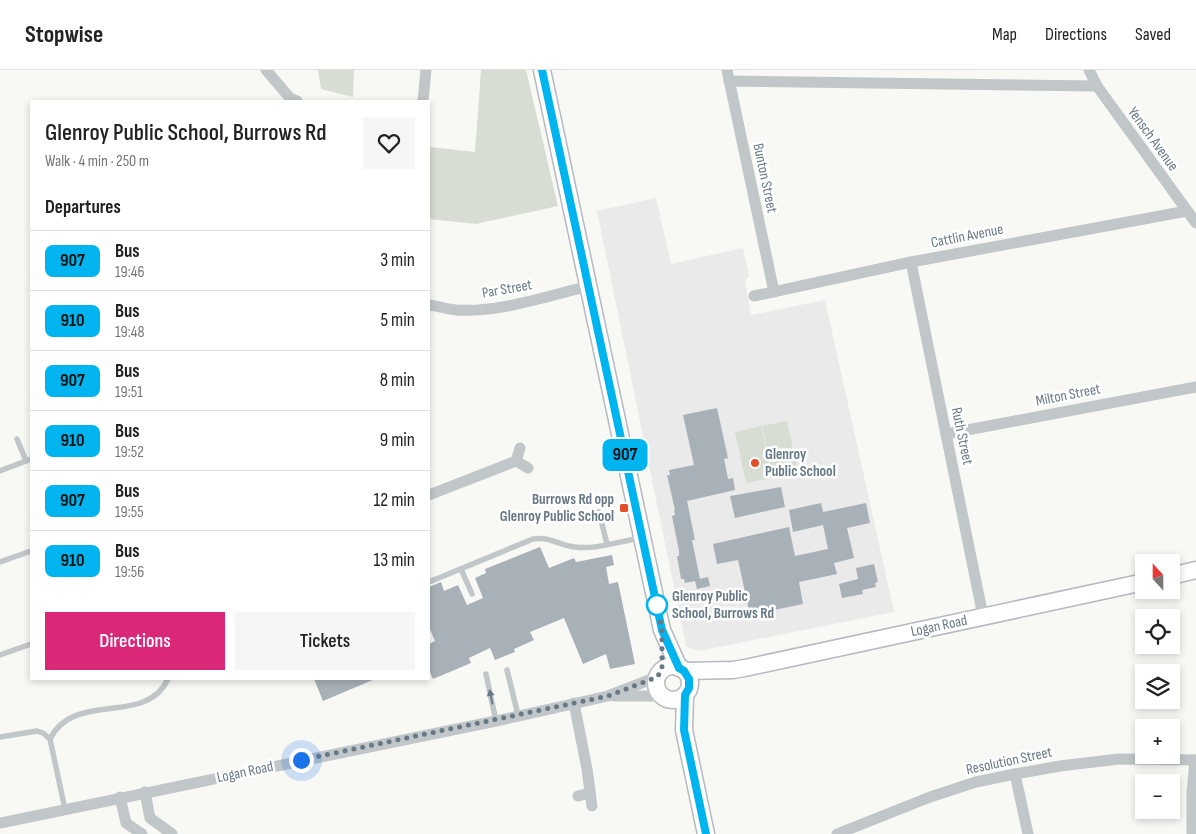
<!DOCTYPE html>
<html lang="en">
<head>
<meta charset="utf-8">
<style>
  body { margin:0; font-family:"Sofia Sans Condensed",sans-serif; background:#f6f6f6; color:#222; height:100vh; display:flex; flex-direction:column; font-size:19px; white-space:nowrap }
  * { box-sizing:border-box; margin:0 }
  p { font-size:16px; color:#767676 }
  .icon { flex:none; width:28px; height:28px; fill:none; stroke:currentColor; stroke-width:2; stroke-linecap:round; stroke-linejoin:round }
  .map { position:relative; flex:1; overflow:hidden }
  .panel { position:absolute; left:30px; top:30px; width:400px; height:580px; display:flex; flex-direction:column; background:#fff; border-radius:0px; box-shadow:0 2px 8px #0003 }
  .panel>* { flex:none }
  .badge { padding:0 10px; border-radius:8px; font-size:18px; line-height:32px }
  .needle { width:32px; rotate:339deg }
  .controls { position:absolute; left:1135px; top:484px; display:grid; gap:10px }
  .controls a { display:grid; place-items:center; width:45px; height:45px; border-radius:0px; background:#fff; box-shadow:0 2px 8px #0003; font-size:25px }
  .you { position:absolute; width:25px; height:25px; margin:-12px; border:4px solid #fff; border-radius:50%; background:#1a73e8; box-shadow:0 0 0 8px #1a73e833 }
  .map>.badge { position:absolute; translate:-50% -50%; box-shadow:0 0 0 2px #fff }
  h2 { padding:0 15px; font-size:19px; line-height:45px }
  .round { display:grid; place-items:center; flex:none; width:52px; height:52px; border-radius:0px; background:#f6f6f6 }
  .headline { display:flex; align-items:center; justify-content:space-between; height:85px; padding:0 15px }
  h1 { font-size:24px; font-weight:600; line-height:38px }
  .cta { display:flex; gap:10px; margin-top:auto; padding:10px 15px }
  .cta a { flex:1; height:58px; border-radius:0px; background:#db2777; color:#fff; font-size:20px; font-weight:600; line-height:58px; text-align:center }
  .cta a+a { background:#f6f6f6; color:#222 }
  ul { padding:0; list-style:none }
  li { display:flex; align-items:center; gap:15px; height:60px; padding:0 15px; border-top:1px solid #e0e0e0 }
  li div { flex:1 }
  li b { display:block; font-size:19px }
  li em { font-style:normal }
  li .badge { min-width:55px; font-weight:700; text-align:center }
  header { display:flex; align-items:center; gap:30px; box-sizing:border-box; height:70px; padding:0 25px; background:#fff; border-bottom:1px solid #e0e0e0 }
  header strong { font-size:24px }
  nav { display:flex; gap:28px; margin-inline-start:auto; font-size:18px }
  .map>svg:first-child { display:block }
  .built { fill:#e9eae9 }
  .green { fill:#d8ddd4 }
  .building { fill:#a8b1b7 }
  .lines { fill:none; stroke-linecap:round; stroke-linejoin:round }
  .secondary-casing { stroke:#b4babe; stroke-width:19 }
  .lane { stroke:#c1c6c9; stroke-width:5.5 }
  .street { stroke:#c1c6c9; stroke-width:11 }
  .secondary { stroke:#fff; stroke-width:16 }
  .oneway { fill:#677986 }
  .line-casing { stroke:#fff; stroke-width:11 }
  .line { stroke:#00b5ef; stroke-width:8 }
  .walk { stroke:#677986; stroke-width:5; stroke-dasharray:0 9 }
  .poi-dot { fill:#e34f2a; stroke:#fff; stroke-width:2 }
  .stop-dot { fill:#fff; stroke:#00b5ef; stroke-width:2.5 }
  .labels { text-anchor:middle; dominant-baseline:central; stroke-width:5; stroke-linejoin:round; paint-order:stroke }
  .street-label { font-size:15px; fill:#677986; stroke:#fff }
  .poi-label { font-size:15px; font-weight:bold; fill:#677986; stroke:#fff; text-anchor:start }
  .stop-label { font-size:15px; font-weight:bold; fill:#677986; stroke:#fff; text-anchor:start }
</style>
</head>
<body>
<header>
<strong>Stopwise</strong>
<nav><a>Map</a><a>Directions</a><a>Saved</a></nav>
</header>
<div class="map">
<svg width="1196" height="764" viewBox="0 0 1196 764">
  <rect width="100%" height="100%" fill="#f8f8f5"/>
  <polygon class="built" points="656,128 671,194 743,178 749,206 745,211 751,245 825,230 894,542 699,581 686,576 597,141"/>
  <g class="green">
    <polygon points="318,0 354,0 353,27 321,19"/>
    <polygon points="481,0 526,0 558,136 476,154 429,149 430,77 475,82"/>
    <polygon points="787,351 798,402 773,408 762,356"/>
    <polygon points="761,356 772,408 746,413 735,362"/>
  </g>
  <g class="building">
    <polygon points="717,338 728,388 724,389 728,409 733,408 735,420 687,431 695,470 692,470 700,509 708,507 710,516 697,519 695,511 685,513 684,509 681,509 677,486 679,486 679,481 672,446 675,445 674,440 675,440 667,405 670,405 669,400 694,395 683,345"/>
    <polygon points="781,417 785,437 735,448 730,426"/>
    <polygon points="821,433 823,442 866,433 870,453 847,458 854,488 834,493 837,504 799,512 803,534 750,545 738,490 717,494 713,474 789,457 795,486 828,479 823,455 793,462 789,440"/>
    <polygon points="540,477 549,498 574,488 576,492 612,485 614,495 606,497 609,514 618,512 635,594 610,599 606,584 583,594 564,548 530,562 534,570 514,579 515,582 495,590 490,578 469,588 471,593 433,609 429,600 429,574 435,571 429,557 429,517 441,512 444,521 458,515 467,535 483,528 475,508 486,503 485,499"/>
    <polygon points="874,494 878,512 875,513 876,517 862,520 863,524 842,528 839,514 858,509 856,498"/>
    <polygon points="314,609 375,609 323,631"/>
  </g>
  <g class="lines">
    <g class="secondary-casing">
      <g id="secondary">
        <polyline points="542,0 662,560 679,598"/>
        <polyline points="1171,506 1196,500"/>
        <circle cx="673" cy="613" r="17"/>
        <polyline points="685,601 733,600 745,598 1144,512"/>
        <polyline points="685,625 684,660 706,764"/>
      </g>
    </g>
    <g class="lane">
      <polyline points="17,369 26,391"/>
      <polyline points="0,401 31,389"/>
      <polyline points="599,442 607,474"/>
      <polyline points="0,492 31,481"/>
      <polyline points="461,499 472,524"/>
      <path d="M429,512L533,469C549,466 560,476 575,477C596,480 620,471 641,468"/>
      <polyline points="0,585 31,574"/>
      <polyline points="507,600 518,645"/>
      <polyline points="486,604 496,651"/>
      <polyline points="0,667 37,661 43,663 50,669 65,739"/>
      <path d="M50,669C74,620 146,657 168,609"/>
    </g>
    <g class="street">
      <polyline points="266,0 290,28 297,31"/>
      <polyline points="727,0 774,222"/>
      <polyline points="1089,0 1097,16 1196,153"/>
      <polyline points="729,11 1097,16"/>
      <polyline points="423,31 426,0"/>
      <polyline points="911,192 983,546"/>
      <polyline points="754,226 911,192 1187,141"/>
      <path d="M429,235C438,236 447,239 456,240C498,243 548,226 589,216"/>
      <polyline points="946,364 1196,317"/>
      <polyline points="516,391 528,398"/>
      <polyline points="516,391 520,378"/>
      <polyline points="429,425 516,391"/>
      <polyline points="615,626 662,626"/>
      <polyline points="574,633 587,699 592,736"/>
      <polyline points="1015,704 1028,764"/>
      <polyline points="145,722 150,748 172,764"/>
      <polyline points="578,726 590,723"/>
      <polyline points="120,727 126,753 142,764"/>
      <polyline points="0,753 496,651 608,626 657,607"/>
      <polyline points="837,764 930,727 976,712 1015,704 1060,696 1119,689 1196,690"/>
      <polyline points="1192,764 1192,723 1195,690"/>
    </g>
    <use href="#secondary" class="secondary"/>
  </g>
  <defs><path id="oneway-solid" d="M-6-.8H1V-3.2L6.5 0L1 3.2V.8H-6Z" transform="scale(1.25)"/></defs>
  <use class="oneway" href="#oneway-solid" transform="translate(491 627) rotate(-102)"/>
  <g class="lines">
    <g class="line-casing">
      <polyline id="line" points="542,0 662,560 679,598 684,601 689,609 689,618 685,625 684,660 706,764"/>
    </g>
    <use href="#line" class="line"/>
    <polyline class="walk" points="301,690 608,626 657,607 662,600 662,560 657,535"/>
  </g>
  <g class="poi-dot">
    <circle cx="755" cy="393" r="5"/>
    <rect x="619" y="433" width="10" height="10" rx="2.5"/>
  </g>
  <circle class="stop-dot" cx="657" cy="535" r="10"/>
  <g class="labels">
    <g class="street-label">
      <text transform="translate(1153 69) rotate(54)">Yensch Avenue</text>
      <text transform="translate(765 108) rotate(78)">Bunton Street</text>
      <text transform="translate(967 166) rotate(-11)">Cattlin Avenue</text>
      <text transform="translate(507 219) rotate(-10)">Par Street</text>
      <text transform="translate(1068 325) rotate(-11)">Milton Street</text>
      <text transform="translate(962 366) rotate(78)">Ruth Street</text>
      <text transform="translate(939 556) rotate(-12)">Logan Road</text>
      <text transform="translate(1009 691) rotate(-12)">Resolution Street</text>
      <text transform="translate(245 702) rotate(-12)">Logan Road</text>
    </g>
    <g class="poi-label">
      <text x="765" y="384">Glenroy<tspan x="765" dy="17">Public School</tspan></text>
      <text x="614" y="429" text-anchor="end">Burrows Rd opp<tspan x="614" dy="17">Glenroy Public School</tspan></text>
    </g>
    <g class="stop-label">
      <text x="672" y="526">Glenroy Public<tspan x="672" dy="17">School, Burrows Rd</tspan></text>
    </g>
  </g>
</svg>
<div class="controls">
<a><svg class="needle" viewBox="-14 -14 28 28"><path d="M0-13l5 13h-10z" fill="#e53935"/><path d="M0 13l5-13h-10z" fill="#767676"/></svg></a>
<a><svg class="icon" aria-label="locate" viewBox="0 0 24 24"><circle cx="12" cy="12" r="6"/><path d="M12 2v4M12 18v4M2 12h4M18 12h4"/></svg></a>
<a><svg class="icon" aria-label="layers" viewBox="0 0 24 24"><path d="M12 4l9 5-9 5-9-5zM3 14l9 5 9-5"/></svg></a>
<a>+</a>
<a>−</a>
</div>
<div class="you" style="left:301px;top:690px"></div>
<b class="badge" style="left:625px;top:385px;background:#00b5ef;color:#111">907</b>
<section class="panel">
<div class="headline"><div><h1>Glenroy Public School, Burrows Rd</h1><p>Walk · 4 min · 250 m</p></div><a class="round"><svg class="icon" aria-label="heart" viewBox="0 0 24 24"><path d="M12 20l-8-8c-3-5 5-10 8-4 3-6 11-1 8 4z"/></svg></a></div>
<h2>Departures</h2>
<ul>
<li><span class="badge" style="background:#00b5ef;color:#111">907</span><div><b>Bus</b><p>19:46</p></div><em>3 min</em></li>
<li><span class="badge" style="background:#00b5ef;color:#111">910</span><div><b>Bus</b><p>19:48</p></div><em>5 min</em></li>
<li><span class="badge" style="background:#00b5ef;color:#111">907</span><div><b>Bus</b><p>19:51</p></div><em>8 min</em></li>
<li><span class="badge" style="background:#00b5ef;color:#111">910</span><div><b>Bus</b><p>19:52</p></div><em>9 min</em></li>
<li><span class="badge" style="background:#00b5ef;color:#111">907</span><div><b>Bus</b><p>19:55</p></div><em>12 min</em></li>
<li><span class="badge" style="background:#00b5ef;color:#111">910</span><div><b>Bus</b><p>19:56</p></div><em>13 min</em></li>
</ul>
<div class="cta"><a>Directions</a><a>Tickets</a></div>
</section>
</div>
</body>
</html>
